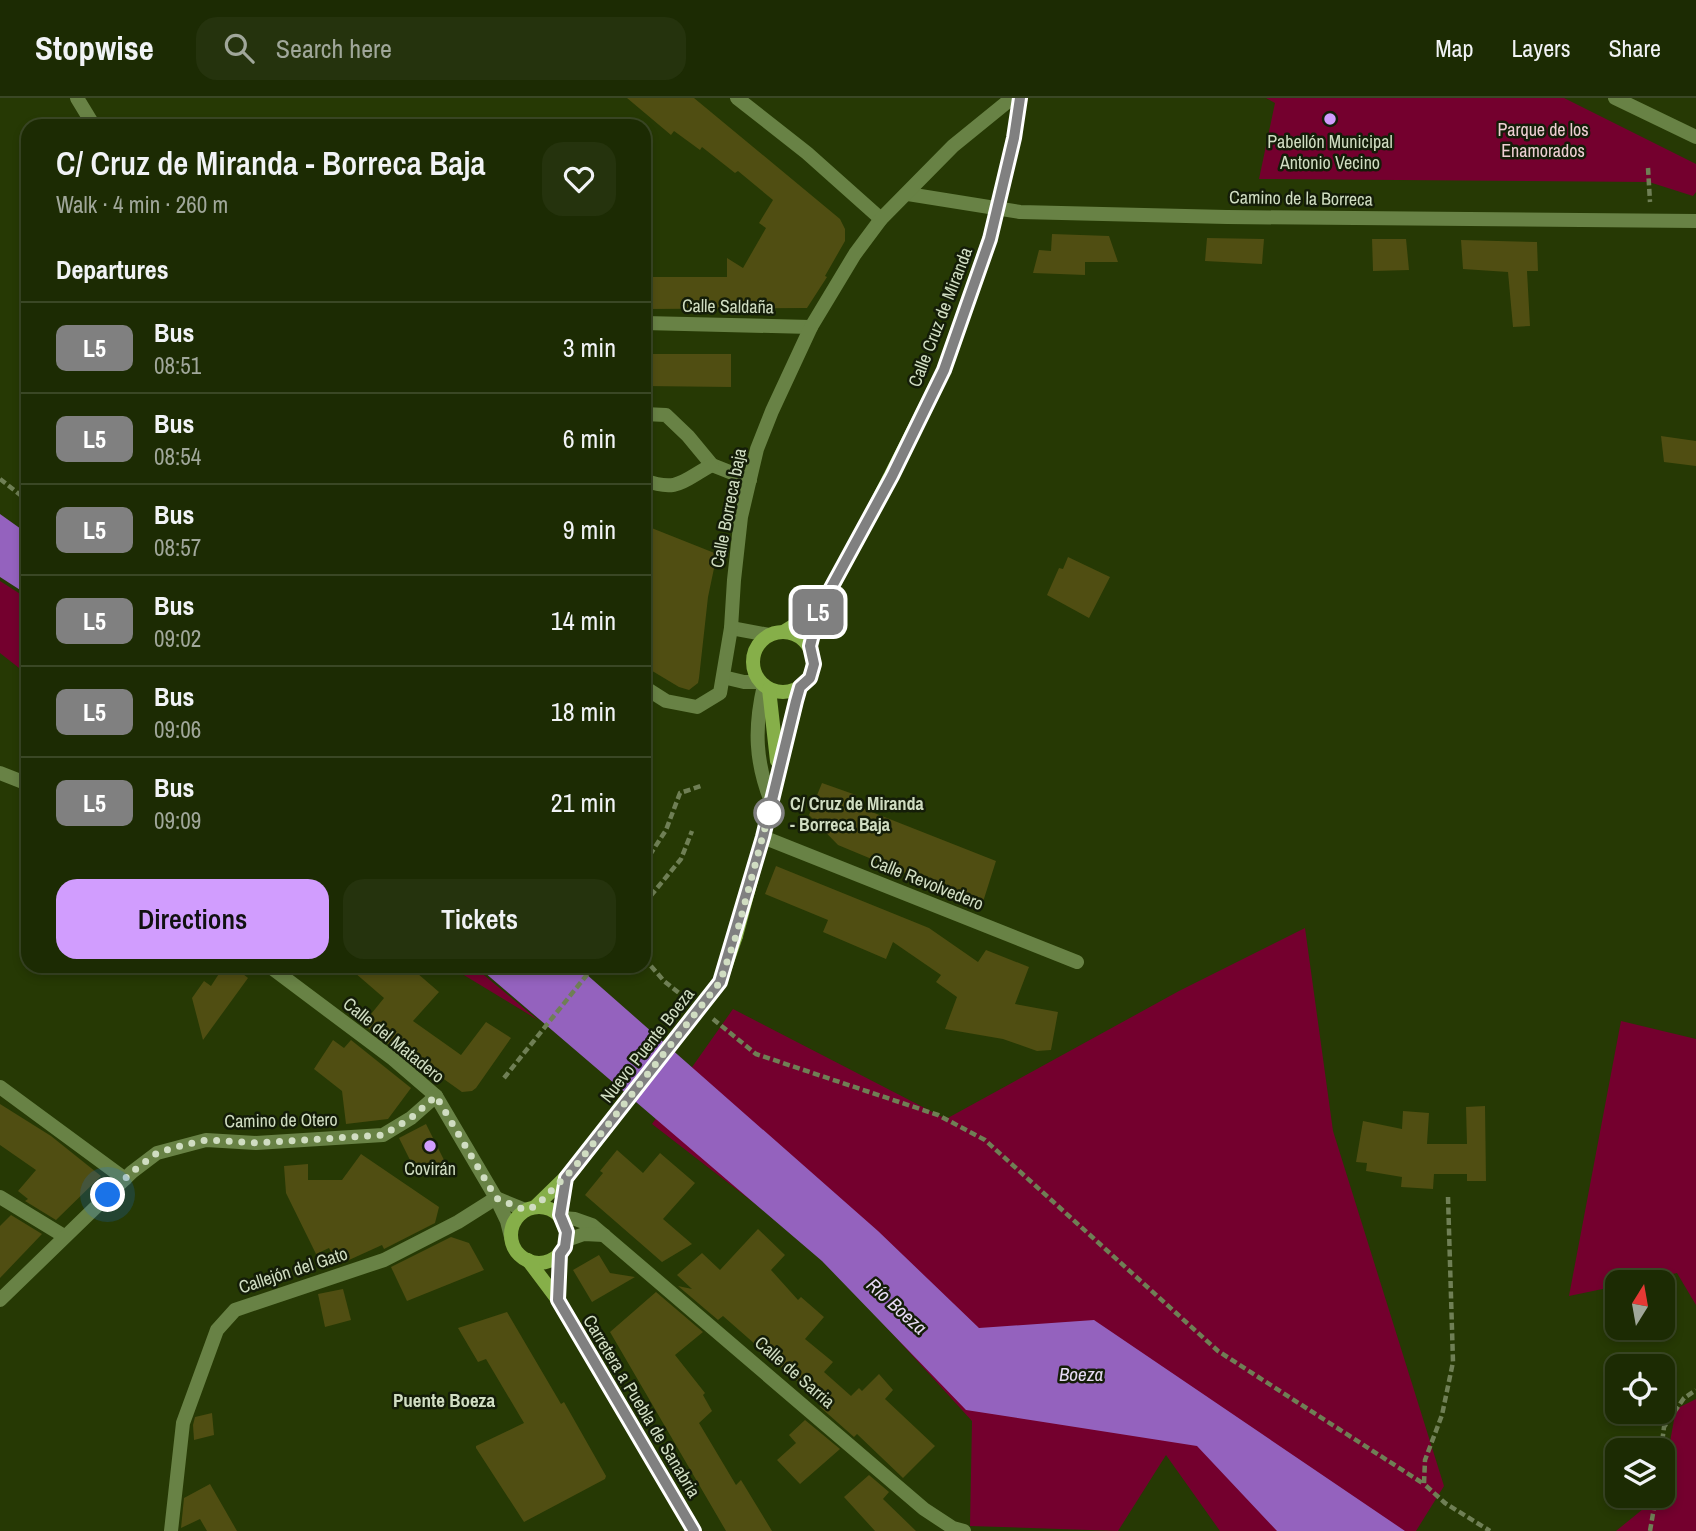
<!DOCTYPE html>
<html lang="en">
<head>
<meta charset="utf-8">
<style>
  body { margin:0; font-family:"Archivo Narrow",sans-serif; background:#25330d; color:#f1f3f6; height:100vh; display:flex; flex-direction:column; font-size:26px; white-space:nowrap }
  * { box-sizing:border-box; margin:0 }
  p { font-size:23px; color:#a0a79a }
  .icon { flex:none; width:38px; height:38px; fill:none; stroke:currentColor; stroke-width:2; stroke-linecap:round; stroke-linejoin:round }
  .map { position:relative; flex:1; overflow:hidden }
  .sheet { position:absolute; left:21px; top:21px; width:630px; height:854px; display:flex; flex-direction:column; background:#1c2b03; border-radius:21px; box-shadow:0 4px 10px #0003,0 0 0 2px #3a4725 }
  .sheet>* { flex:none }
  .badge { padding:0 14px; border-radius:10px; font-size:24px; line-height:46px }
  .needle { width:46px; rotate:11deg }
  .controls { position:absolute; left:1605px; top:1172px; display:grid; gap:14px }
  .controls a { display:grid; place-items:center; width:70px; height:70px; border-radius:14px; background:#1c2b03; box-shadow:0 4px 10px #0003,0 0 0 2px #3a4725; font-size:35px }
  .you { position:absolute; width:35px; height:35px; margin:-18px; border:5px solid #fff; border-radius:50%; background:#1a73e8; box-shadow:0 0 0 10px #1a73e833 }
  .map>.badge { position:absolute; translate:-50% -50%; box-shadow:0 0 0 4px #fff }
  h2 { padding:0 35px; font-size:26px; line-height:63px }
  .round { display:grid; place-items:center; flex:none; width:74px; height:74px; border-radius:21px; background:#25330d }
  .summary { display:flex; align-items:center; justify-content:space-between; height:119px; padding:0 35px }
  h1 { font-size:33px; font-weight:600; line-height:52px }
  .action { display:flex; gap:14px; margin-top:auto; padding:14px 35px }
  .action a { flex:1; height:80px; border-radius:21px; background:#d19dfe; color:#111; font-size:28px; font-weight:600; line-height:80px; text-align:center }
  .action a+a { background:#25330d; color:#f1f3f6 }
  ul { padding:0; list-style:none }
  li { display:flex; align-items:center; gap:21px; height:91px; padding:0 35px; border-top:2px solid #3a4725 }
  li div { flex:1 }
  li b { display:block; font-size:26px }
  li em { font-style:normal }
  li .badge { min-width:77px; font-weight:700; text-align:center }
  header { display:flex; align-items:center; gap:42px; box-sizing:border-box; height:98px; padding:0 35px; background:#1c2b03; border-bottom:2px solid #3a4725 }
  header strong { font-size:33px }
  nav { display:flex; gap:38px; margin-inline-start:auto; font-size:24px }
  .search { width:490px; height:63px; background:#25330d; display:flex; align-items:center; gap:18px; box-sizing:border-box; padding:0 24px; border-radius:21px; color:#a0a79a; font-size:26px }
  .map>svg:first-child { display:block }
  .green { fill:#74002e }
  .water { fill:#9462be }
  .building { fill:#504e12 }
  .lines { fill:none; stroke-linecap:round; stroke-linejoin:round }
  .path { stroke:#6f7f55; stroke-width:4.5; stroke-dasharray:7 3.5; stroke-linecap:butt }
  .lane { stroke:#688245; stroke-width:14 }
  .street { stroke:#688245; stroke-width:14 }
  .secondary { stroke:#86af49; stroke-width:14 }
  .secondary-bridge { stroke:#86af49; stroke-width:14 }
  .line-casing { stroke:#fff; stroke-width:16 }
  .line { stroke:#808080; stroke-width:10 }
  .walk { stroke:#d0ddc2; stroke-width:7; stroke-dasharray:0 12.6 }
  .poi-dot { fill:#d19dfe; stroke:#141d08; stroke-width:2.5 }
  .stop-dot { fill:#fff; stroke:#808080; stroke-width:3.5 }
  .labels { text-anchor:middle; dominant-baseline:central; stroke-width:5; stroke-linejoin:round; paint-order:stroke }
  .park-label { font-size:18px; fill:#eecfd3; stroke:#141d08 }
  .poi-label { font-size:18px; fill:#d0ddc2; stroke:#141d08 }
  .street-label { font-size:18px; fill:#d0ddc2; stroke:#141d08 }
  .stop-label { font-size:18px; font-weight:bold; fill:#d0ddc2; stroke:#141d08; text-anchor:start }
  .water-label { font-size:19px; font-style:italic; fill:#e7dbf4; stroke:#141d08 }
  .neighbourhood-label { font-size:19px; font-weight:bold; fill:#d0ddc2; stroke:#141d08 }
</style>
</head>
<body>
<header>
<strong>Stopwise</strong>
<div class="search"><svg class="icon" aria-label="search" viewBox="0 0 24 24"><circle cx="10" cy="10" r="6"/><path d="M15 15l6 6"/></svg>Search here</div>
<nav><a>Map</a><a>Layers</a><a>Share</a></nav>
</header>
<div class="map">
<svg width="1696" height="1433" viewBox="0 0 1696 1433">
  <rect width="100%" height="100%" fill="#263904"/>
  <g class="green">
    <polygon points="1266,0 1564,0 1696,66 1696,94 1693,98 1649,84 1259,81 1275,5"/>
    <polygon points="0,483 28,501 28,577 0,555"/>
    <polygon points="1305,830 1333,1033 1444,1388 1416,1433 1220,1433 1166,1357 1118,1433 970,1428 972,1323 819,1155 652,1026 733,911 946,1021 1179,893"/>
    <polygon points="449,868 473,868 538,922"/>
    <polygon points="1621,923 1696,941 1696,1207 1677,1175 1631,1185 1617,1185 1617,1188 1569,1198"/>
    <polygon points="1696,1301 1696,1433 1616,1433 1659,1398 1662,1398 1663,1382 1676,1311"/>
  </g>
  <g class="water">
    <polygon points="0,416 28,436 28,497 0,479"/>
    <polygon points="477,868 577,868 878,1133 979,1230 1094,1222 1405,1433 1277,1433 1197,1348 966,1312 822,1163"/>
  </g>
  <g class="building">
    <polygon points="627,0 694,0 840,121 845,131 845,143 825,178 827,179 807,210 647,211 648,179 727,179 727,160 743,170 766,130 759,125 773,102 738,73 735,75 702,49 700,52 674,33 671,37"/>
    <polygon points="1052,136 1109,138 1118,164 1085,164 1085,177 1033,175 1039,152 1051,153"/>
    <polygon points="1207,140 1264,141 1262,166 1205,163"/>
    <polygon points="1372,141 1406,141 1409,172 1373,173"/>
    <polygon points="1461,142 1537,144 1538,173 1527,173 1530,228 1513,229 1508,174 1463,171"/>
    <polygon points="644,256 731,256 731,289 644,288"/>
    <polygon points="1661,338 1696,343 1696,368 1664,364"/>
    <polygon points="644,427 717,456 708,499 699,580 698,585 689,592 679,589 644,568"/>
    <polygon points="1068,459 1110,479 1089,520 1047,497 1059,470 1063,471"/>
    <polygon points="822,685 856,697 854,707 996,763 982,807 838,747 809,717"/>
    <polygon points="776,768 929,830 978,864 986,852 1029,869 1015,906 1058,914 1051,952 1037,953 1003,941 945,931 957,899 936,884 941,877 893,844 886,861 823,834 828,822 765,796"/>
    <polygon points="224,868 233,868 248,880 203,942 192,900 204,883 211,888"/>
    <polygon points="347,868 395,868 404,876 410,869 439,894 413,923 461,957 486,924 511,940 476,990 472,993 462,994 427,969 423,974 363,926 384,900"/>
    <polygon points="333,942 344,950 351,942 411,990 388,1021 346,1026 342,993 314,971"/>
    <polygon points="0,1006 51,1038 101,1078 56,1122 25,1103 28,1101 18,1093 36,1072 0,1047"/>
    <polygon points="1485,1008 1486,1083 1467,1083 1467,1076 1434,1076 1433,1091 1401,1089 1402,1079 1366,1073 1367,1065 1356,1064 1363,1023 1402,1031 1403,1013 1429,1015 1427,1046 1467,1046 1466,1009"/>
    <polygon points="426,1026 446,1066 418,1078 399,1040"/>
    <polygon points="617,1052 643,1075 660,1055 695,1085 663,1121 692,1146 662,1164 585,1097 603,1075 600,1073"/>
    <polygon points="361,1056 439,1109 435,1125 384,1151 382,1147 338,1167 329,1150 316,1156 286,1095 284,1068 308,1066 308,1082 342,1082"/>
    <polygon points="11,1117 42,1136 0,1180 0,1128"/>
    <polygon points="758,1131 785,1157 771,1172 798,1202 801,1199 824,1219 805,1241 833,1264 824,1274 851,1298 859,1290 862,1293 879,1276 893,1292 885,1301 935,1348 903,1380 857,1336 854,1339 820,1309 823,1306 723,1218 718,1222 678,1188 692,1191 677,1177 702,1155 720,1172"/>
    <polygon points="451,1139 469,1145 484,1172 407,1203 391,1169"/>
    <polygon points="599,1157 610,1175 635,1179 592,1204 573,1172"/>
    <polygon points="343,1191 351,1222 325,1229 318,1196"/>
    <polygon points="656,1194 703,1234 675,1257 705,1295 703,1297 712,1313 699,1325 736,1387 741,1382 772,1433 726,1433 610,1234"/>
    <polygon points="507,1214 561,1306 564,1304 606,1378 605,1381 524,1424 476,1350 476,1348 524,1325 486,1261 478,1264 458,1230"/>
    <polygon points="212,1315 214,1337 194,1342 193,1327 195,1319"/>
    <polygon points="805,1322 840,1351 800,1386 777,1362 796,1345 789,1337"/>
    <polygon points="869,1377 889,1394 883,1401 916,1433 875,1433 844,1399"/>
    <polygon points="210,1386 237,1433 207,1433 200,1421 181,1430 184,1400"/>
  </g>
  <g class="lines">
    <g class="path">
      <polyline points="1648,70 1650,104"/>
      <polyline points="0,381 28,403"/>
      <polyline points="644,766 666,732 680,695 701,688"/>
      <polyline points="644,806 681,761 692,733"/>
      <polyline points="644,860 664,883 684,899"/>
      <polyline points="713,921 756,956 938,1017 985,1042 1218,1253 1424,1386"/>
      <polyline points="504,980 594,868"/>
      <polyline points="1448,1099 1453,1264 1442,1317 1425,1362 1424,1386 1445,1405 1490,1433"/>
      <polyline points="1661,1353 1664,1329 1684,1300 1696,1292"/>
      <polyline points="1650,1433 1656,1398"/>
    </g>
    <g class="lane">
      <polyline points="644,316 666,317 688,338 712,367 750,382"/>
      <path d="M644,382C679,395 683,382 712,367"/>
      <path d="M764,587C754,630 755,664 772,706"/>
    </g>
    <g class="street">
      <polyline points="77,0 94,28"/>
      <polyline points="737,0 807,55 881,121"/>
      <polyline points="1615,0 1696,39"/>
      <polyline points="908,96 1020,114 1227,119 1696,123"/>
      <polyline points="644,225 811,229"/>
      <polyline points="731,530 769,537"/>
      <polyline points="723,579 744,584 760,584"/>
      <polyline points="644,589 666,603 697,609 720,595 731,530 734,482 741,419 757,351 772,313 811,229 855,156 881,121 953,48 1012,0"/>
      <polyline points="0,675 28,686"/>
      <polyline points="763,739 1077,864"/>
      <polyline points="269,868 393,961 436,998 496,1100 507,1123 511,1139"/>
      <polyline points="0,989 125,1081"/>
      <polyline points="0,1099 64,1138"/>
      <polyline points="496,1100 525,1112"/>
      <polyline points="562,1120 575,1121 592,1127 924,1411 953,1430 964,1433"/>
      <polyline points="567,1142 584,1136 604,1137"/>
      <polyline points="0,1202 132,1074 157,1055 206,1042 256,1045 383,1037 411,1020 436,998"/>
      <polyline points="171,1433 183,1325 217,1232 235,1212 384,1162 458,1124 496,1100"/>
    </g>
    <g class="secondary">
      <polyline points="785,533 819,512"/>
      <circle cx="783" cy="564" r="30"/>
      <polyline points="810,548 819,512 862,434"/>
      <polyline points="769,591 777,663"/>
      <polyline points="736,838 769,715 800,589"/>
      <polyline points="536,1108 574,1071"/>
      <circle cx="539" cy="1137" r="28"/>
      <polyline points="560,1117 566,1080"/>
      <polyline points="528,1162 558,1202 694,1433"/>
      <polyline points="558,1202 560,1156"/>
    </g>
    <g class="secondary-bridge">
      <polyline points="862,434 944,272 990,141 1014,40 1020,0"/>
      <polyline points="574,1071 720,884 736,838"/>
    </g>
  </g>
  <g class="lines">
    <g class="line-casing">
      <polyline id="line" points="694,1433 558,1202 560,1156 565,1149 567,1134 560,1117 566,1080 720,884 763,739 796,603 800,589 810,580 814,566 810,548 819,512 892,378 944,272 990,141 1014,40 1020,0"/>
    </g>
    <use href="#line" class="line"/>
    <polyline class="walk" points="108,1097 132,1074 157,1055 176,1049 206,1042 257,1045 383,1037 411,1020 436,998 496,1100 525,1112 536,1108 574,1070 720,884 736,838 769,715"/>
  </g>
  <g class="poi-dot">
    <circle cx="1330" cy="21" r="7"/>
    <circle cx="430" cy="1048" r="7"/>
  </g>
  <circle class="stop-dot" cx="769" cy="715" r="14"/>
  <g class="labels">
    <g class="park-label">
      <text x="1543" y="31">Parque de los<tspan x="1543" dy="21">Enamorados</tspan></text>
    </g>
    <g class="poi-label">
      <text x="1330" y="43">Pabellón Municipal<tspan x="1330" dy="21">Antonio Vecino</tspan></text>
      <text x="430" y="1070">Covirán</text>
    </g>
    <g class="street-label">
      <text transform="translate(1301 100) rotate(1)">Camino de la Borreca</text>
      <text transform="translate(728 208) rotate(1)">Calle Saldaña</text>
      <text transform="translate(940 219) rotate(-69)">Calle Cruz de Miranda</text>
      <text transform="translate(728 410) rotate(-79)">Calle Borreca baja</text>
      <text transform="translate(927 784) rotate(22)">Calle Revolvedero</text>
      <text transform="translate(394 942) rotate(39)">Calle del Matadero</text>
      <text transform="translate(647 947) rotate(-52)">Nuevo Puente Boeza</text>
      <text transform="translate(281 1022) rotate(-1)">Camino de Otero</text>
      <text transform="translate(293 1172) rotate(-18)">Callejón del Gato</text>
      <text transform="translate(795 1274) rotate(41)">Calle de Sarria</text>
      <text transform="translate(642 1308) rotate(59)">Carretera a Puebla de Sanabria</text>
    </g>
    <g class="stop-label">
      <text x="790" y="705">C/ Cruz de Miranda<tspan x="790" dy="21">- Borreca Baja</tspan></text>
    </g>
    <g class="water-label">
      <text transform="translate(897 1208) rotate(42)">Río Boeza</text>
      <text x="1081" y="1276">Boeza</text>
    </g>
    <g class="neighbourhood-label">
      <text x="444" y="1302">Puente Boeza</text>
    </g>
  </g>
</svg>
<div class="controls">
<a><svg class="needle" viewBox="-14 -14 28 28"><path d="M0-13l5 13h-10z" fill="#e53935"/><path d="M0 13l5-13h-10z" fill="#a0a79a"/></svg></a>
<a><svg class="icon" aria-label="locate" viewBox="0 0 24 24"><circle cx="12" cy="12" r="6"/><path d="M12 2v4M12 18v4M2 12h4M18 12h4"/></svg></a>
<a><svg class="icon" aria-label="layers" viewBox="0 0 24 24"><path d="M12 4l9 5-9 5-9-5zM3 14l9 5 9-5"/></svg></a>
</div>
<div class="you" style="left:108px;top:1097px"></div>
<b class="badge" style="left:818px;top:514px;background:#808080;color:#fff">L5</b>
<section class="sheet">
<div class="summary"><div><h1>C/ Cruz de Miranda - Borreca Baja</h1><p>Walk · 4 min · 260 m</p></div><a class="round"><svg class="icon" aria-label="heart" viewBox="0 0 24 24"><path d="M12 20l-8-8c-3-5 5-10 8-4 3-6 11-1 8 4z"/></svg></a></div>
<h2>Departures</h2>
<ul>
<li><span class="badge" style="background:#808080;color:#fff">L5</span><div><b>Bus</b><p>08:51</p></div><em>3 min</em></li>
<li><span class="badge" style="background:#808080;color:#fff">L5</span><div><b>Bus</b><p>08:54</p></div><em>6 min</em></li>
<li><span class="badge" style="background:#808080;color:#fff">L5</span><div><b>Bus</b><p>08:57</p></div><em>9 min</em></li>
<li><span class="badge" style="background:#808080;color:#fff">L5</span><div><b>Bus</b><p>09:02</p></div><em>14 min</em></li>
<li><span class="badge" style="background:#808080;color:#fff">L5</span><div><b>Bus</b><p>09:06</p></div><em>18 min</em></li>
<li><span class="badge" style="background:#808080;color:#fff">L5</span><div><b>Bus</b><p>09:09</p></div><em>21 min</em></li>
</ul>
<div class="action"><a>Directions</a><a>Tickets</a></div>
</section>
</div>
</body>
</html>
